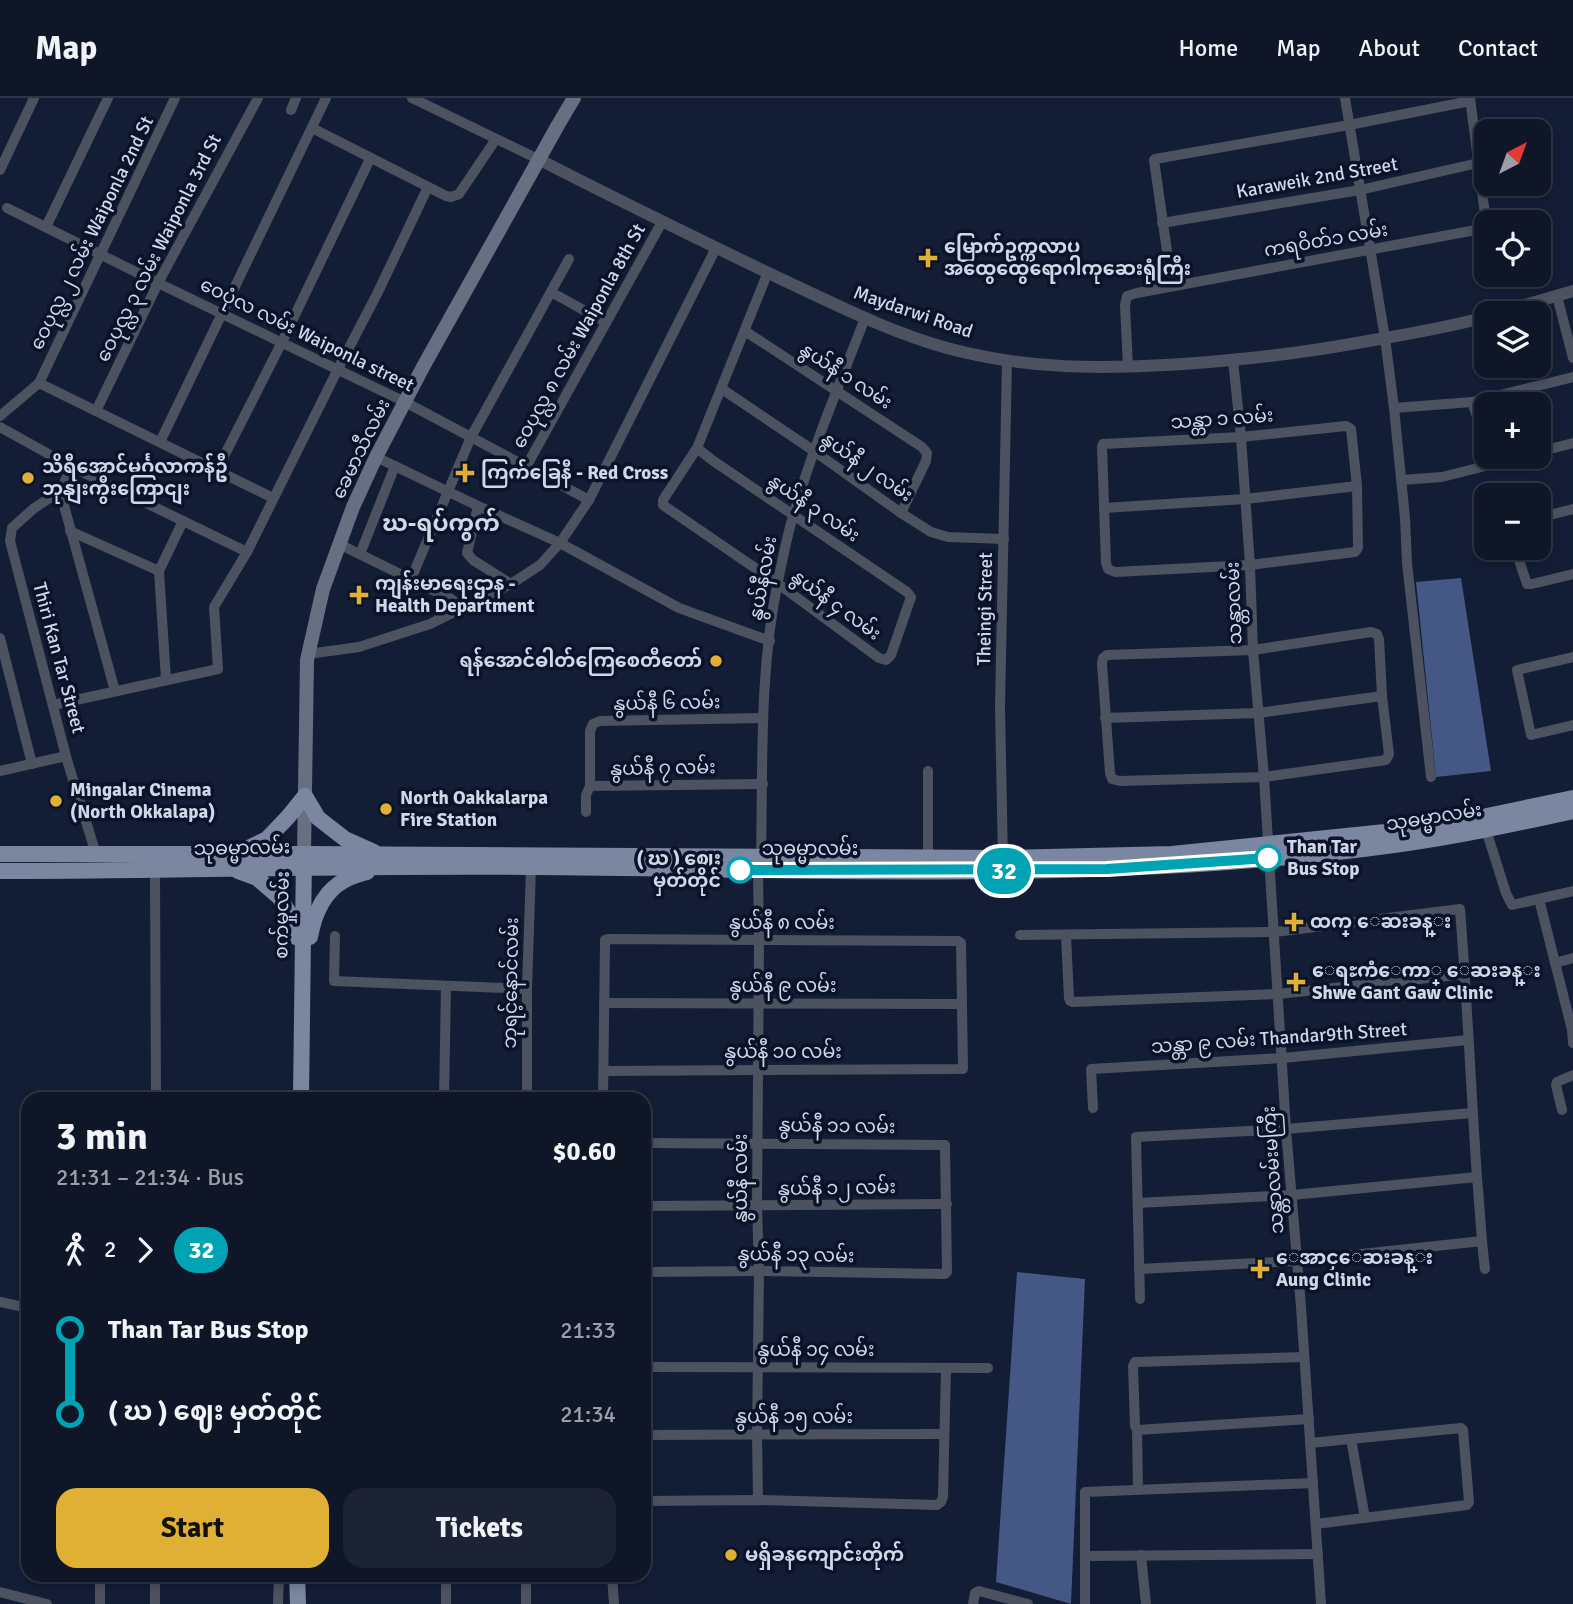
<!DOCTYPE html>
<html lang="en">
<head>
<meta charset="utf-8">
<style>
  body { margin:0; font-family:Signika,"Noto Sans Myanmar",sans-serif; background:#1c2334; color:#f1f3f6; height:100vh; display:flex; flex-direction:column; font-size:26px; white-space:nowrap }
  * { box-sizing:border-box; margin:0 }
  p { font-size:23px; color:#9b9fa8 }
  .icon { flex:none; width:38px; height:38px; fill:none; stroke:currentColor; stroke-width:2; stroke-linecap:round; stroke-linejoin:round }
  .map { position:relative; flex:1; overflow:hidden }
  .details { position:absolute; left:21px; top:994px; width:630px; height:490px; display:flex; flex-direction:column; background:#0e1628; border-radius:21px; box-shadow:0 4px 10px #0003,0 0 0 2px #2e3545 }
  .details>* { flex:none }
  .badge { padding:0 14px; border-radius:23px; font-size:24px; line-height:46px }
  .needle { width:46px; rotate:41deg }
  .tools { position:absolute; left:1474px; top:21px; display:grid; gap:14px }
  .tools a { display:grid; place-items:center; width:77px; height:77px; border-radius:14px; background:#0e1628; box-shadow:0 4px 10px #0003,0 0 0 2px #2e3545; font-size:35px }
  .map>.badge { position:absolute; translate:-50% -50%; box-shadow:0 0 0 4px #fff }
  .legs { display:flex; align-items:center; gap:10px; height:77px; padding:0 35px; font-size:23px }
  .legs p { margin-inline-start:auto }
  .summary { display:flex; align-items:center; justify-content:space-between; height:119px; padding:0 35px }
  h1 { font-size:38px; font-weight:700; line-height:52px }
  .cta { display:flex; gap:14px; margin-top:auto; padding:14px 35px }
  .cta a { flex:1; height:80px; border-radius:21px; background:#e0b034; color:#111; font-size:28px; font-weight:700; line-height:80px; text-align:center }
  .cta a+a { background:#1c2334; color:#f1f3f6 }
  ul { padding:0 35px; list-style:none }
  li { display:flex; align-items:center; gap:24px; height:84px; font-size:26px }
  li i { display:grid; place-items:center; width:10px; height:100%; margin:0 9px; background:currentColor }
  li i::after { content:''; width:18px; height:18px; margin:-9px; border:5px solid; border-radius:50%; background:#0e1628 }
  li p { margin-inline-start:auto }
  li:first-child i { background:linear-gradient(#0000 50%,currentColor 0) }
  li:last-child i { background:linear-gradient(currentColor 50%,#0000 0) }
  header { display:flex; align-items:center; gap:42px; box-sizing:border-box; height:98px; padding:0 35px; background:#0e1628; border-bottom:2px solid #2e3545 }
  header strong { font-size:33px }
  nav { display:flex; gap:38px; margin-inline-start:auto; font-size:24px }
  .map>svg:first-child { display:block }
  .water { fill:#445785 }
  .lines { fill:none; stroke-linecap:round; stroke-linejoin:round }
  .minor { stroke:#4c525f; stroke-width:10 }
  .tertiary { stroke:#4c525f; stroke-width:12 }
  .secondary { stroke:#676f83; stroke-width:14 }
  .primary { stroke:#7b86a0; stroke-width:16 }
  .line-1-casing { stroke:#fff; stroke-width:16 }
  .line-1 { stroke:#00a3b4; stroke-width:10 }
  .poi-dot { fill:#e0b034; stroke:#0a132a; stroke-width:2.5 }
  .stop-1-dot { fill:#fff; stroke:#00a3b4; stroke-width:3.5 }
  .labels { text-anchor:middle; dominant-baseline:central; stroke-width:7; stroke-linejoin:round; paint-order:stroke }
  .street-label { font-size:19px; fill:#d0d7e8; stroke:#0a132a }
  .poi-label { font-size:19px; font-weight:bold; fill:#d0d7e8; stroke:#0a132a; text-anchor:start }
  .stop-label { font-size:19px; font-weight:bold; fill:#d0d7e8; stroke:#0a132a; text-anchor:start }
  .quarter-label { font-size:23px; font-weight:bold; fill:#d0d7e8; stroke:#0a132a }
</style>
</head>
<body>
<header>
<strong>Map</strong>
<nav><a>Home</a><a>Map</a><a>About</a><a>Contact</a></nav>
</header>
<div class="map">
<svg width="1573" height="1506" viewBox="0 0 1573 1506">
  <rect width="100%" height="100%" fill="#131d35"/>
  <g class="water">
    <polygon points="1461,480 1491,673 1436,679 1416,484"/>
    <polygon points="1017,1174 1085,1181 1071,1506 996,1484"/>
  </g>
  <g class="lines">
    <g class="minor">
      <polyline points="412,0 540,62"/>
      <polyline points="1345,0 1385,240 1394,310 1405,420 1407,465 1431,679"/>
      <polyline points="1470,0 1486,124"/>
      <polyline points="291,12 296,0"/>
      <polyline points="312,30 446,98 451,99 459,96 496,41"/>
      <polyline points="0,72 34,0"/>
      <polyline points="7,110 158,185 405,304 589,402"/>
      <polyline points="1162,125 1360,92 1478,65"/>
      <polyline points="46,129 108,0"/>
      <polyline points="1172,188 1154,62 1155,61 1349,27 1470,3"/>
      <polyline points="551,194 605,224"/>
      <polyline points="1557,198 1573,260"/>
      <polyline points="745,233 922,349 927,355 926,363 901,415"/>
      <polyline points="1233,262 1241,339 1250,467 1253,552 1264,679 1286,1031 1301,1209 1321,1506"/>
      <polyline points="1128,269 1125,207 1127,198 1137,195 1481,131 1485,129 1486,127"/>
      <polyline points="39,285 273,400"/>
      <polyline points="722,291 814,353 901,415 931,434 948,439 1004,441"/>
      <polyline points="1472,304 1486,346"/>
      <polyline points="1394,310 1472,304 1573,279"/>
      <polyline points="96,313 158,185 258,0"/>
      <polyline points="0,318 39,285 175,0"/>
      <polygon points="1346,328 1351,331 1357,388 1358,450 1355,454 1250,467 1115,474 1108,471 1106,465 1102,349 1103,346 1241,339"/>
      <polyline points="0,329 72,369 247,454"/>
      <polyline points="160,344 326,0"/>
      <polyline points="697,350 712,362 907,494 911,499 891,557 886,562 879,560 777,485 663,407 663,402 697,350 768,174"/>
      <polyline points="1538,354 1573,345"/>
      <polyline points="376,359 478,408 560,445 679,510 770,543"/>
      <polyline points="72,369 60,393 115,593"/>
      <polyline points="526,369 662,124"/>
      <polyline points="217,372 282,244 370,61"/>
      <polyline points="1402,382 1442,379 1521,359"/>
      <polyline points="60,393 33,411 12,430 10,443 67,662 96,756"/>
      <polyline points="478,408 467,455 473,462 511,486"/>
      <polyline points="1104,410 1245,401 1357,388"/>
      <polyline points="1538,420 1573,411"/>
      <polyline points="70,433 159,473"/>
      <polyline points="339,446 451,501 462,511"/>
      <polyline points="1515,450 1527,486 1532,486 1573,476"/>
      <polyline points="360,456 395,368"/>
      <polyline points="411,481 471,339 569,161"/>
      <polyline points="438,522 444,497"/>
      <polygon points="1371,534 1377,536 1379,541 1382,598 1389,656 1386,662 1264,679 1120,683 1112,681 1110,675 1102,566 1103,560 1107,557 1253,552"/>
      <polyline points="0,540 32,666"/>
      <polyline points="308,556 359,549 430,526 511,486 540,467 560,445 589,402 716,150"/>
      <polyline points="1573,559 1517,572 1531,637 1573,627"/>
      <polyline points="166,582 159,473 183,423"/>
      <polyline points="53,607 218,571 214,509 247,454 338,271 377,196 428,89"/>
      <polyline points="1105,620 1258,615 1382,598"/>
      <polyline points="0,673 66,658"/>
      <polyline points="590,688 590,633 593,626 600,623 762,620"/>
      <polyline points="586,714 586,697 590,688 763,686"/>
      <polyline points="1486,732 1506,795 1512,807 1573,793"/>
      <polyline points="928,759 928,673"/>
      <polyline points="1003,764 1000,609 1007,263"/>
      <polyline points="155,772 156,1001"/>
      <polyline points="1539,801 1572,932 1573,945"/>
      <path d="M1020,837L1275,834L1460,811C1467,901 1471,990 1477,1080C1480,1110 1481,1141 1485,1171"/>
      <polyline points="335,838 334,883 527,891"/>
      <polyline points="1066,838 1069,900 1070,903 1073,904 1278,896 1465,876"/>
      <polyline points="1555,865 1573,860"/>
      <polyline points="604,905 962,906"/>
      <polyline points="444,1001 446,888"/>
      <polyline points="527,1001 527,891 531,769"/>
      <polyline points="603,1001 605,845 605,842 608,841 958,843 961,845 963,971 604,973"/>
      <polyline points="1093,1010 1091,971 1283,960 1468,942"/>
      <polyline points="1562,1012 1556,987 1557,984 1573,977"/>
      <polyline points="644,1045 945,1047 947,1174 945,1176 759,1173 644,1174"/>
      <polyline points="1138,1105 1292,1097 1477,1079"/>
      <polyline points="644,1108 947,1106"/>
      <polyline points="1139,1171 1297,1163 1482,1143"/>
      <polyline points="1140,1201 1136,1039 1286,1031 1472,1015"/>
      <polyline points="0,1204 28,1210"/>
      <polyline points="1304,1259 1135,1264 1133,1268 1135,1328 1137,1332 1309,1321"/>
      <polyline points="644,1269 988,1270"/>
      <polyline points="1137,1332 1138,1392"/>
      <polyline points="644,1337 944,1336"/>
      <polyline points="1351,1341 1365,1420"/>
      <polyline points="1310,1345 1461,1330 1463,1332 1469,1404 1467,1407 1316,1426"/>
      <path d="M758,1402L757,1336L759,1173L757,1108L759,843L758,772L761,759C763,666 759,574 778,483C783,460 787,437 794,415C813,349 840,285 865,220"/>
      <polyline points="644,1403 758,1402 937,1407 941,1404 943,1399 946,1270"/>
      <polyline points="1141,1457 1146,1506"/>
      <polyline points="1085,1458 1318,1456"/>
      <polyline points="100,1477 100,1506"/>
      <polyline points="446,1477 446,1506"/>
      <polyline points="612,1477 614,1506"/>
      <polyline points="0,1494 47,1506"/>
      <polyline points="155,1506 155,1477"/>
      <polyline points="278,1506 279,1477"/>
      <polyline points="526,1506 526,1477"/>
      <polyline points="973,1506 975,1495 979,1493 1028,1506"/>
      <polyline points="1085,1506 1085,1394 1313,1385"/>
    </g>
    <g class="tertiary">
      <path d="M540,62C620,103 700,142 781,181C835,206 889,234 947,250C1029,272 1100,271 1183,266C1240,262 1295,256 1351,246C1396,238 1442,231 1486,219"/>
      <polyline points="1497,215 1573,193"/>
    </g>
    <polyline class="secondary" points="304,756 307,562 323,491 353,409 376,359 423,269 558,27 574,0"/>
    <g class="primary">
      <polyline points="238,755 267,741 288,719 305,698 318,720 345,741 374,754"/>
      <polyline points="0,756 304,756 1003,760 1172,756 1395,733 1482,719 1573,700"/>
      <path d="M0,773C177,773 354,767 531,769C818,771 1108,786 1394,747C1454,739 1514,726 1573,713"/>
      <polyline points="238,773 257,780 279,799 293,821 296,839"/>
      <path d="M310,839C314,817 324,793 345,782C352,778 360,776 367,774"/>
      <polyline points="301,1001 304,758"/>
      <polyline points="297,1477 298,1506"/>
    </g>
  </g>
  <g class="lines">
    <g class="line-1-casing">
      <polyline id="line-1" points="740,772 1107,771 1268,760"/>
    </g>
    <use href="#line-1" class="line-1"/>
  </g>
  <g class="poi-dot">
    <path d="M924.5 149.5h7v7h7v7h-7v7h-7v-7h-7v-7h7z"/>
    <path d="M461.5 364.5h7v7h7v7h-7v7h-7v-7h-7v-7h7z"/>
    <circle cx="28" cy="380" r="7"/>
    <path d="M355.5 486.5h7v7h7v7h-7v7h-7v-7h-7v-7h7z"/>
    <circle cx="716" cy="563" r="7"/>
    <circle cx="56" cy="703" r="7"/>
    <circle cx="386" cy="711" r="7"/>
    <path d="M1290.5 813.5h7v7h7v7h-7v7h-7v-7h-7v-7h7z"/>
    <path d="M1292.5 873.5h7v7h7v7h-7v7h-7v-7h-7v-7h7z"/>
    <path d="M1256.5 1160.5h7v7h7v7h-7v7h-7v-7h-7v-7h7z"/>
    <circle cx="731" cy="1457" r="7"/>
  </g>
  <g class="stop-1-dot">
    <circle cx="1268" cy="760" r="12"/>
    <circle cx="740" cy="772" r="12"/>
  </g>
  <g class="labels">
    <g class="street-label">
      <text transform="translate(1317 80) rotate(-10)">Karaweik 2nd Street</text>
      <text transform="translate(92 135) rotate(-64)">ဝေပုလ္လ ၂ လမ်း Waiponla 2nd St</text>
      <text transform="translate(1326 142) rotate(-10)">ကရဝိတ်၁ လမ်း</text>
      <text transform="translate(159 150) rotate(-63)">ဝေပုလ္လ ၃ လမ်း Waiponla 3rd St</text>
      <text transform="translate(913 214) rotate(19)">Maydarwi Road</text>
      <text transform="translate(307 237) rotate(26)">ဝေပုံလ လမ်း Waiponla street</text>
      <text transform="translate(579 238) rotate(-61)">ဝေပုလ္လ ၈ လမ်း Waiponla 8th St</text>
      <text transform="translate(846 278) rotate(33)">နွယ်နီ ၁ လမ်း</text>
      <text transform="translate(1222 321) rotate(-4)">သန္တာ ၁ လမ်း</text>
      <text transform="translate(361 351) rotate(-64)">ခေမာသီလမ်း</text>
      <text transform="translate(867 369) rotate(35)">နွယ်နီ ၂ လမ်း</text>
      <text transform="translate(814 410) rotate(34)">နွယ်နီ ၃ လမ်း</text>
      <text transform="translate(763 480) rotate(-80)">နွယ်နီလမ်း</text>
      <text transform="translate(1234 505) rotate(-92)">သန္တာလမ်း</text>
      <text transform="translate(836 507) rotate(36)">နွယ်နီ ၄ လမ်း</text>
      <text transform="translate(985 511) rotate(-89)">Theingi Street</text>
      <text transform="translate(59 560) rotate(75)">Thiri Kan Tar Street</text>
      <text transform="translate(667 605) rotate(-1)">နွယ်နီ ၆ လမ်း</text>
      <text transform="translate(663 670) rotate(-1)">နွယ်နီ ၇ လမ်း</text>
      <text transform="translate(1434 719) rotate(-9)">သုဓမ္မာလမ်း</text>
      <text transform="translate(242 750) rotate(-1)">သုဓမ္မာလမ်း</text>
      <text x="810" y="751">သုဓမ္မာလမ်း</text>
      <text transform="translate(282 817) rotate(-89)">စက်မှုလမ်း</text>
      <text x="782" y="825">နွယ်နီ ၈ လမ်း</text>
      <text transform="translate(511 885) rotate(-89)">ဘုရင့်နောင်လမ်း</text>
      <text x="783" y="888">နွယ်နီ ၉ လမ်း</text>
      <text transform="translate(1279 940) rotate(-4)">သန္တာ ၉ လမ်း Thandar9th Street</text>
      <text x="783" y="954">နွယ်နီ ၁၀ လမ်း</text>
      <text transform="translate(837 1028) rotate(1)">နွယ်နီ ၁၁ လမ်း</text>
      <text transform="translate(1273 1072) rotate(-94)">သန္တာလမ်းမကြီး</text>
      <text transform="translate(741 1080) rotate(-90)">နွယ်နီ လမ်း</text>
      <text transform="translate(837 1090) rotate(-1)">နွယ်နီ ၁၂ လမ်း</text>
      <text transform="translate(796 1157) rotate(1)">နွယ်နီ ၁၃ လမ်း</text>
      <text x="816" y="1252">နွယ်နီ ၁၄ လမ်း</text>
      <text x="794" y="1319">နွယ်နီ ၁၅ လမ်း</text>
    </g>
    <g class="poi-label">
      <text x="944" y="149">မြောက်ဥက္ကလာပ<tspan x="944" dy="22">အထွေထွေရောဂါကုဆေးရုံကြီး</tspan></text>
      <text x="42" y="369">သိရီအောင်မင်္ဂလာကန်ဦ<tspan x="42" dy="22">ဘုနျးကွီးကြောငျး</tspan></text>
      <text x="481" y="375">ကြက်ခြေနီ - Red Cross</text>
      <text x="375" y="486">ကျန်းမာရေးဌာန -<tspan x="375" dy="22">Health Department</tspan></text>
      <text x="702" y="563" text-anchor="end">ရန်အောင်ဓါတ်ကြေစေတီတော်</text>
      <text x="70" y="692">Mingalar Cinema<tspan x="70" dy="22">(North Okkalapa)</tspan></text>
      <text x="400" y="700">North Oakkalarpa<tspan x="400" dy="22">Fire Station</tspan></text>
      <text x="1310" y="824">ထက္ ေဆးခန္း</text>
      <text x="1312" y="873">ေရႊကံေကာ္ ေဆးခန္း<tspan x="1312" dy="22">Shwe Gant Gaw Clinic</tspan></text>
      <text x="1276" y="1160">ေအာင္ေဆးခန္း<tspan x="1276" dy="22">Aung Clinic</tspan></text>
      <text x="745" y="1457">မရှိခနကျောင်းတိုက်</text>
    </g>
    <g class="stop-label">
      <text x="1287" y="749">Than Tar<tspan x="1287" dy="22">Bus Stop</tspan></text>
      <text x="721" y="761" text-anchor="end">( ဃ ) ဈေး<tspan x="721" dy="22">မှတ်တိုင်</tspan></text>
    </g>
    <g class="quarter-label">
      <text x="441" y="425">ဃ-ရပ်ကွက်</text>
    </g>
  </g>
</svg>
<div class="tools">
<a><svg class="needle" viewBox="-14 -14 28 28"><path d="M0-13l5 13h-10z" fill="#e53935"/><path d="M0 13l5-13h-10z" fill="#9b9fa8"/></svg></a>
<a><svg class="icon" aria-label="locate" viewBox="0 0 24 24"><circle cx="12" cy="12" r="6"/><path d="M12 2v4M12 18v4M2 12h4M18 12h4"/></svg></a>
<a><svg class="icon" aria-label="layers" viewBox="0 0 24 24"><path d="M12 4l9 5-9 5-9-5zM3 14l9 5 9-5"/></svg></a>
<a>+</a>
<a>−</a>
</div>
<b class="badge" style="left:1004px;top:773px;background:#00a3b4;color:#fff">32</b>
<section class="details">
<div class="summary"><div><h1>3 min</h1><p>21:31 – 21:34 · Bus</p></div><b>$0.60</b></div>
<div class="legs"><svg class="icon" aria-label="walk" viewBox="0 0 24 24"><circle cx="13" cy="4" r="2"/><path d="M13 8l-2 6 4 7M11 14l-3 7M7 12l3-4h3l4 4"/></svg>2<svg class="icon" aria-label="forward" viewBox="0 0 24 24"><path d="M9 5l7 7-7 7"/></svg><b class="badge" style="background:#00a3b4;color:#fff">32</b></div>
<ul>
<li><i style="color:#00a3b4"></i><b>Than Tar Bus Stop</b><p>21:33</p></li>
<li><i style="color:#00a3b4"></i><b>( ဃ ) ဈေး မှတ်တိုင်</b><p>21:34</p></li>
</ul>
<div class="cta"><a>Start</a><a>Tickets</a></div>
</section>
</div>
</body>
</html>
